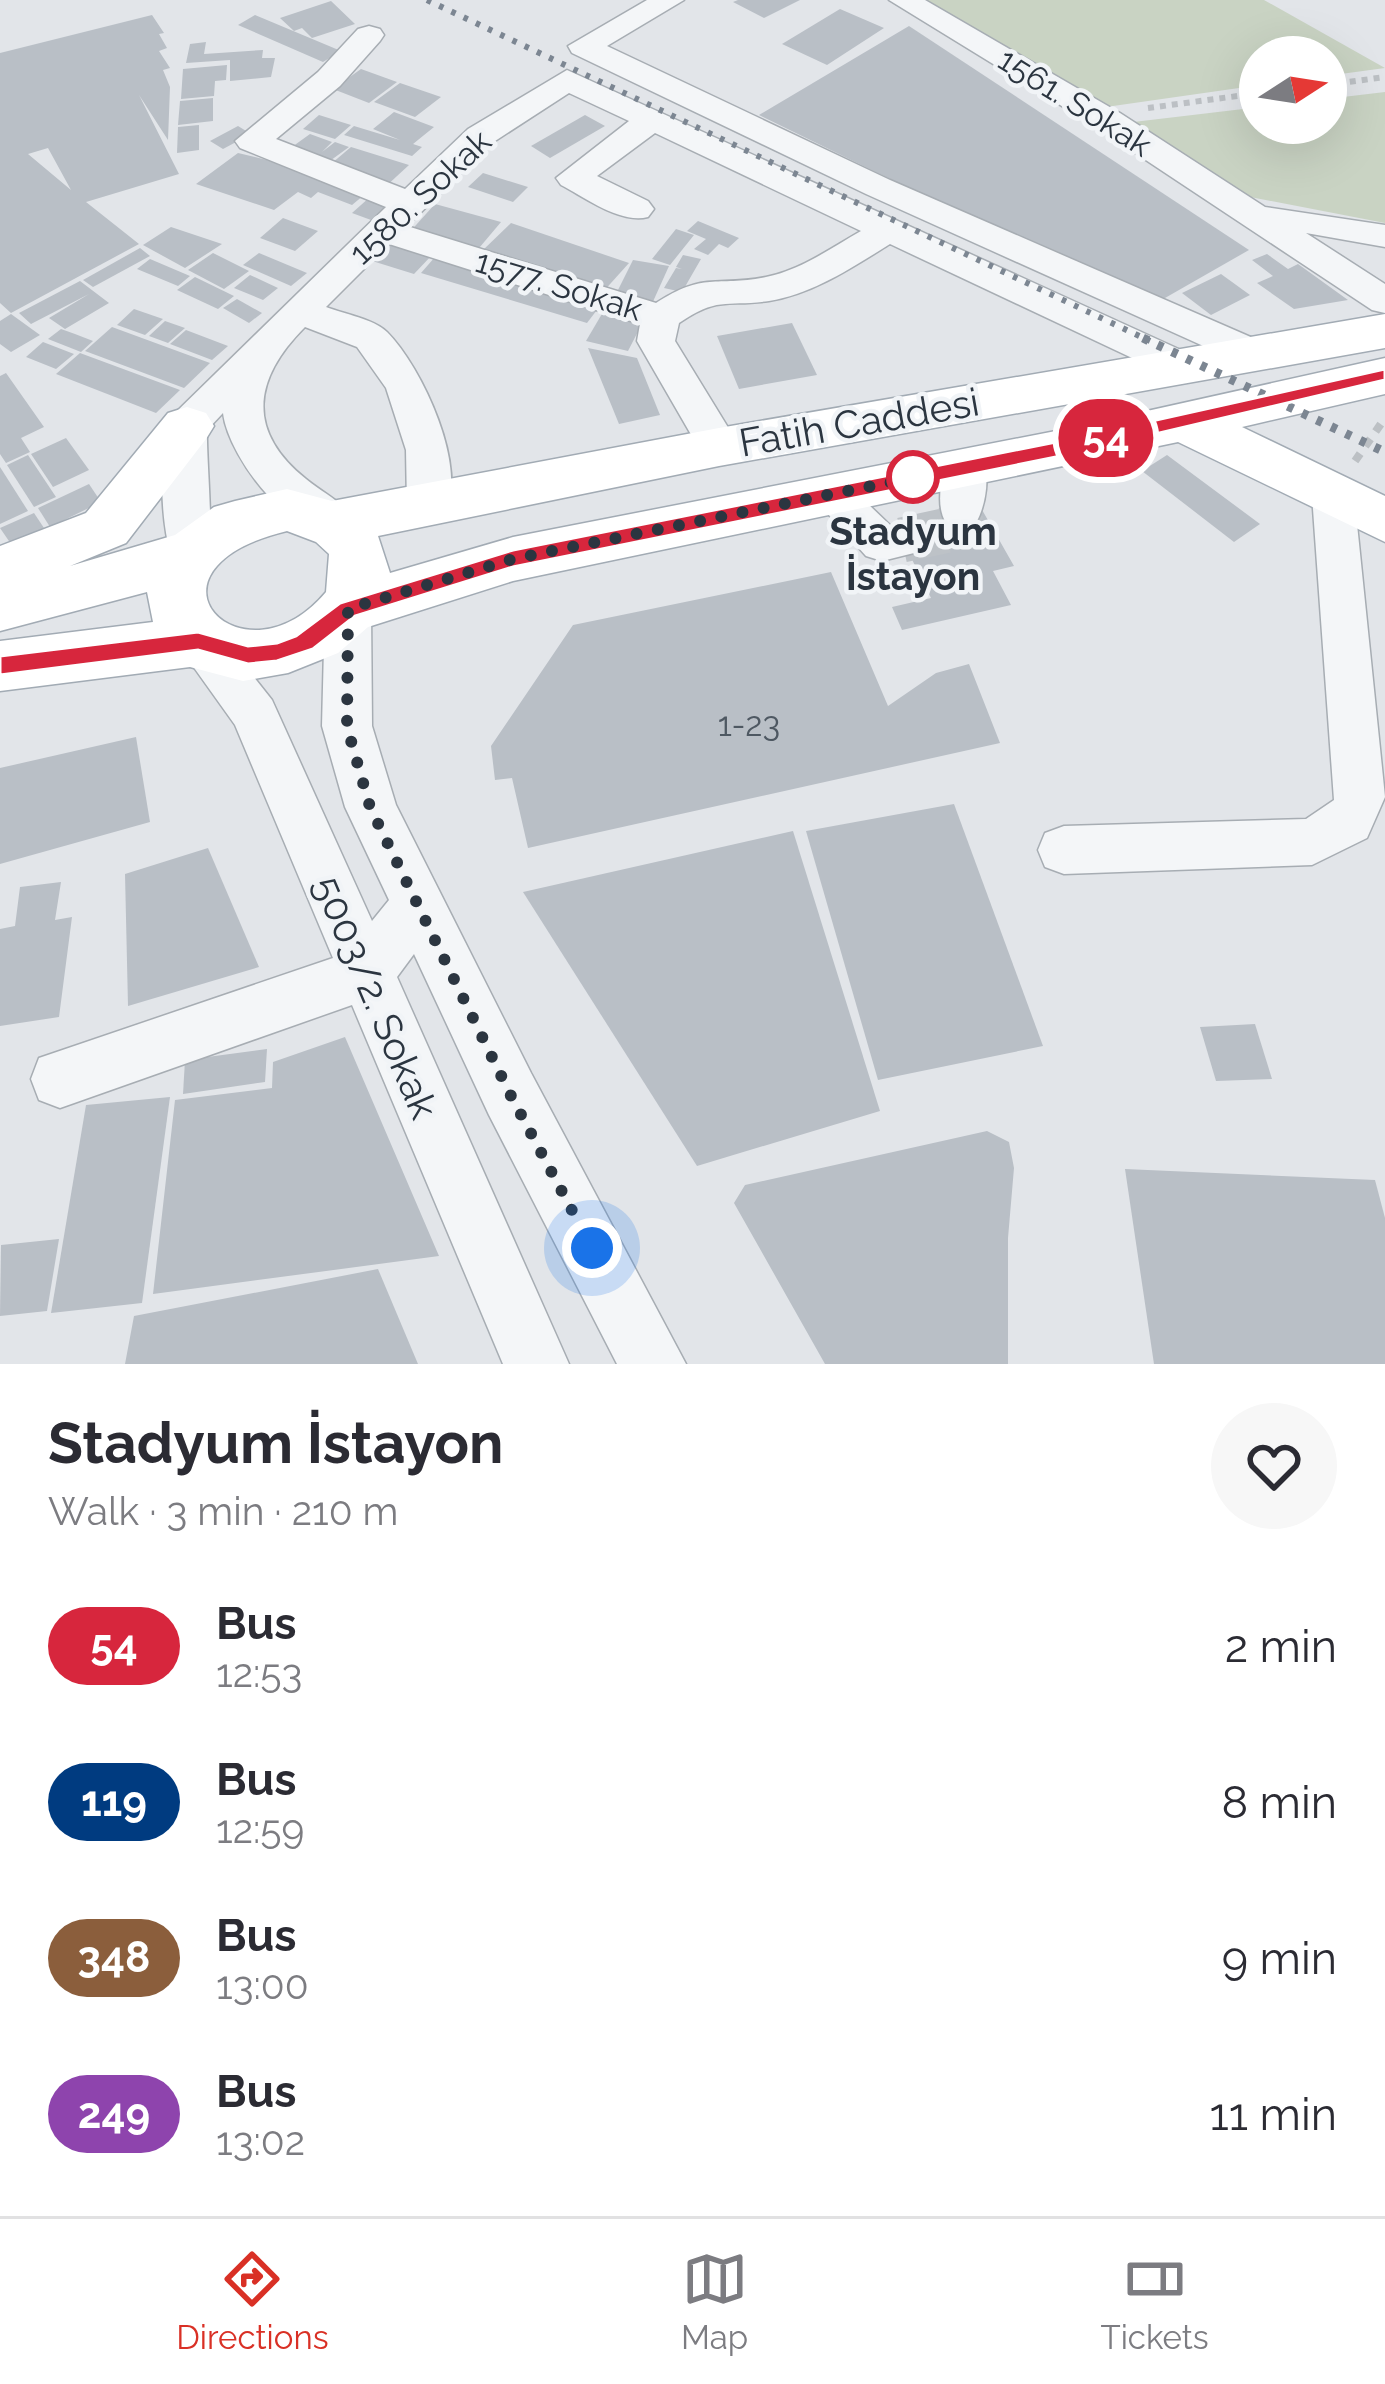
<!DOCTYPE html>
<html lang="en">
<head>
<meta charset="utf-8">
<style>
  body { margin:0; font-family:Raleway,sans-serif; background:#f7f7f7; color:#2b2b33; height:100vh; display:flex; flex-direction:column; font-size:45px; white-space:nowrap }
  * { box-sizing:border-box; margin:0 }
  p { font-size:39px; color:#7c7c81 }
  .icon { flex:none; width:66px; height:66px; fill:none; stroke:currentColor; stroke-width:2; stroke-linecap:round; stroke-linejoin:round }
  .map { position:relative; height:1364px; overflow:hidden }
  .drawer { display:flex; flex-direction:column; background:#fff; flex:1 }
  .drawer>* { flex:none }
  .badge { padding:0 24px; border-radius:39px; font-size:42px; line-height:78px }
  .needle { width:78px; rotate:78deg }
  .tools { position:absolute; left:1239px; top:36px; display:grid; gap:24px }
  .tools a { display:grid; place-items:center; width:108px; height:108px; border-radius:50%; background:#fff; box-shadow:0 12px 48px #0002; font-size:60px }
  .you { position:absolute; width:60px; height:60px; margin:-30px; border:9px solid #fff; border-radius:50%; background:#1a73e8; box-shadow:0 0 0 18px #1a73e833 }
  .map>.badge { position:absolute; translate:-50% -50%; box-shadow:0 0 0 6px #fff }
  .round { display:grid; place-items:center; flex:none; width:126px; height:126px; border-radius:63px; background:#f7f7f7 }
  .summary { display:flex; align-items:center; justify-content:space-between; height:204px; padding:0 48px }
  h1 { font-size:57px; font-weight:700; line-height:90px }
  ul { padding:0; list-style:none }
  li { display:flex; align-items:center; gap:36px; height:156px; padding:0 48px }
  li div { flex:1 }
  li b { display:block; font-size:45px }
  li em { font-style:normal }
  li .badge { min-width:132px; font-weight:700; text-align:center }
  .dock { display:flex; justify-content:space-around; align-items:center; height:168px; border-top:3px solid #e1e1e2; background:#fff; font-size:33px; color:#7c7c81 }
  .dock a { display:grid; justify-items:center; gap:6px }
  .dock .on { color:#d93025 }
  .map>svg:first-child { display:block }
  .green { fill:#c9d3c3 }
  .building { fill:#b9bfc6; fill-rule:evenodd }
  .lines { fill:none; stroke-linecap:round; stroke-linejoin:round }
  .minor-tunnel { stroke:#bdc2c7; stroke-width:45; stroke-dasharray:45 22; stroke-linecap:butt }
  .minor-casing { stroke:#a7adb3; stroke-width:3 }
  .major-casing { stroke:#a2abb4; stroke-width:3 }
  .path-far1 { stroke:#bcc0c4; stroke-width:6; stroke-dasharray:6 6; stroke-linecap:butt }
  .path { stroke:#bcc0c4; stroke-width:8; stroke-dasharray:9 9; stroke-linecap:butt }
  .minor { fill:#f4f6f8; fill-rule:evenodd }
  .major { fill:#fff; fill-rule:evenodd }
  .rail-far1 { stroke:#7c8692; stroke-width:6; stroke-dasharray:4.5 9; stroke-linecap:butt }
  .rail { stroke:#7c8692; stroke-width:9; stroke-dasharray:6 10; stroke-linecap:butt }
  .line { fill:#d7263d; stroke:#fff; stroke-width:3 }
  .walk { stroke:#2b3540; stroke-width:12; stroke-dasharray:0 21.6 }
  .stop-dot { fill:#fff; stroke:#d7263d; stroke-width:6 }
  .labels { text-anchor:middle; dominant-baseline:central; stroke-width:9; stroke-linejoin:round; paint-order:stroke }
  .far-street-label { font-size:33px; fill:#2b3540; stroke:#f1f4f7 }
  .number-label { font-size:33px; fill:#4e5862 }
  .street-label { font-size:39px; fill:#2b3540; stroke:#f1f4f7 }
  .stop-label { font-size:39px; font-weight:bold; fill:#2b3540; stroke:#f1f4f7 }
</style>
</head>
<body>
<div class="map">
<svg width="1385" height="1364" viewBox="0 0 1385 1364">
  <rect width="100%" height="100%" fill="#e2e5e9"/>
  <g class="green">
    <polygon points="923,0 1264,0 1385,68 1326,76 1326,57 1260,57 1260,85 1099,108"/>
    <polygon points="1385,92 1385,223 1245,196 1125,123 1260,107 1260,123 1326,123 1326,99"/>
  </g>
  <g class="building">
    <polygon points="738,0 800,0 764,18 733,2"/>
    <polygon points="331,1 355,24 312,38 302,28 294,31 280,18"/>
    <polygon points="840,9 884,28 827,65 782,44"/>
    <path d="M152,15L164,33L159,34L167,48L159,51L170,68L163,70L170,87L168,140L139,95L179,174L86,202L139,244L11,313L0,303V53ZM48,148L71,190L28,154Z"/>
    <polygon points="255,15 341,51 323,62 238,25"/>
    <polygon points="909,26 1249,250 1151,306 759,115"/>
    <polygon points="206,42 204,54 263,50 262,58 275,58 271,77 230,81 230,60 186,63 190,44"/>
    <polygon points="227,65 226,80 215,81 214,96 181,99 183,69"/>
    <polygon points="361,69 397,82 369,103 333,89"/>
    <polygon points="400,83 441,97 415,117 374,102"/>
    <polygon points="213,98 213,121 178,125 180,101"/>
    <polygon points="394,112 434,127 413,144 422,147 412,156 344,135 354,126 400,140 373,129"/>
    <polygon points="319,115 351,125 335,139 303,129"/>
    <polygon points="585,115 605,126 550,158 531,146"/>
    <polygon points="199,125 199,150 177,153 178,127"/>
    <polygon points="238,126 251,134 223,149 210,141"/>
    <polygon points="310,134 332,142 322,152 335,142 349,147 323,166 285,152"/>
    <polygon points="351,147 409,165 384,188 325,169"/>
    <polygon points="238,153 267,160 364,195 352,205 318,192 311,198 298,192 274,210 196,184"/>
    <polygon points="483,173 528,187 513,202 468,187"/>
    <polygon points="370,197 389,204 371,220 352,213"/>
    <polygon points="435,204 501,222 474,254 407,235"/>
    <polygon points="283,218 318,231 295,251 260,238"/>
    <polygon points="698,221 739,238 728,248 719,244 708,255 694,249 706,239 687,231"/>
    <polygon points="511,223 629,263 602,293 482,251"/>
    <polygon points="171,227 222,244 185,268 143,245"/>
    <polygon points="676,229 694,235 670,265 652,259"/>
    <polygon points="387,242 432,255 414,274 369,260"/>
    <polygon points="140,248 150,256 93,287 83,280"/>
    <polygon points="213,253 249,271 224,289 188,270"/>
    <polygon points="259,253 307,273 291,286 243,265"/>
    <polygon points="1267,254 1288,269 1298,264 1348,300 1294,309 1257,283 1273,276 1252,260"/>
    <polygon points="683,255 701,259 682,292 664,288 676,268 682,269 676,267"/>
    <polygon points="435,257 600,306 587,323 421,273"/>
    <polygon points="150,259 190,276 178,286 137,269"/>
    <polygon points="633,260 669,266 651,306 613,300"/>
    <polygon points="1221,274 1250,295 1211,315 1182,293"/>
    <polygon points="250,275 278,288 263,300 234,288"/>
    <polygon points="195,277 234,296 218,309 177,290"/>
    <polygon points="80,281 109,303 65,329 49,318 89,294 31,324 19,313"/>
    <polygon points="237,299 262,313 249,323 223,308"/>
    <polygon points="606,307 646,316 628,351 586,341"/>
    <polygon points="134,309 163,319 145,335 117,325"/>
    <polygon points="11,314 40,335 11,352 0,344 0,321"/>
    <polygon points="165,321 185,328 168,343 149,336"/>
    <polygon points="792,323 817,375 739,389 717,336"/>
    <polygon points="112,327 210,363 184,388 85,351"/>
    <polygon points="61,329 75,334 93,341 81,352 48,339"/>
    <polygon points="186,330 228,346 212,360 170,344"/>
    <polygon points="43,342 74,354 56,369 26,357"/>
    <polygon points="588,348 637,358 660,415 619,424"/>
    <polygon points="80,353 180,390 156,413 56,374"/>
    <polygon points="6,373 44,427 21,438 30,452 6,463 0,454 0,376"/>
    <polygon points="66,438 89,470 53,487 31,454"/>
    <polygon points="28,455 56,497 34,507 7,465"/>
    <polygon points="1167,455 1260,524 1234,542 1142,471"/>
    <polygon points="0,467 28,511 0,524"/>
    <polygon points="89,484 101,502 50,527 38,508"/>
    <polygon points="981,508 1014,566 993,571 1011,605 902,630 892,607 931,598 896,527"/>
    <polygon points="34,513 44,528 11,544 0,528"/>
    <polygon points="831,572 888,706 936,673 969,664 1000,743 528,848 512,778 495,780 491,746 573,625"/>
    <polygon points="136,737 150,822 0,864 0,768"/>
    <polygon points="954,804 1043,1046 878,1080 806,831"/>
    <polygon points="793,831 880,1111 697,1166 523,892"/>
    <polygon points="208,848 259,967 128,1006 125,874"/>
    <polygon points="61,882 55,920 72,917 59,1017 0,1026 0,929 15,926 20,887"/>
    <polygon points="1255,1024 1272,1079 1216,1081 1200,1027"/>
    <polygon points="345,1037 439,1256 153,1294 175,1100 272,1088 273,1062"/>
    <polygon points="267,1049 265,1082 183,1094 185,1060"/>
    <polygon points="170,1097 142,1303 51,1313 86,1105"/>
    <polygon points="987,1131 1009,1142 1014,1168 1008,1238 1008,1364 825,1364 734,1203 745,1185"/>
    <polygon points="1125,1169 1375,1180 1385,1218 1385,1364 1154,1364"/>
    <polygon points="59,1239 47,1311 0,1316 1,1245"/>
    <polygon points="378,1269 418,1364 125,1364 134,1316"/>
  </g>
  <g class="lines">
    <polyline class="minor-tunnel" points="902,540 958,528 961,512"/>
    <g class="minor-casing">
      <g id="minor">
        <polygon points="647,0 684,0 607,46 890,180 1269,345 1275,354 1269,363 1255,367 1241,363 866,194 572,53 568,46"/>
        <polygon points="889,0 925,0 1120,113 1265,207 1385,225 1385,247 1306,233 1385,284 1385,313 1372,310 1096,127"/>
        <path d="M369,26L380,29L384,35L380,41L340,86L276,139L405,189L468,129L567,70L1194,356L1200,365L1194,374L1180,378L1166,374L890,244C853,267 813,294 769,301C726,307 718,296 679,323L675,341L740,447L734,457L719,462L704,457L637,341L640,324L389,244L326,307C344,314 374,319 387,332C422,367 470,470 444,516L429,521L414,516L407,505L406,450L386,388L357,347L305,327C254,378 245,430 306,479C323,493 345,503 356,522L349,534C298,549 229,460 223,413L207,430C206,458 215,548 207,564L191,569L175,564C160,537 157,443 172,416L386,207L240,148L235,141L318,72L358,29ZM569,93L629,121L556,178L561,185C586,198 620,224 648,217L654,209L648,201L597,176L655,133L861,231C831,248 801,270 766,277C716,287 705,271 656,303L407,226L492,143Z"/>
        <path d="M966,452L981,456C991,474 986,505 976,523L961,528L946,523C935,505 941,474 951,456Z"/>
        <polygon points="830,477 845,482 891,526 918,528 924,540 918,552 882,561 866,556 809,493 815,482"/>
        <polygon points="1333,479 1348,484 1354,495 1385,797 1367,838 1312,865 1064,874 1045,867 1038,850 1045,833 1064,826 1306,819 1334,800 1312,495 1318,484"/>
        <polygon points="348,591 364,596 371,609 372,726 396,805 531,1073 686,1364 617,1364 489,1115 414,954 397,977 569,1364 503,1364 352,1005 60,1108 39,1100 31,1079 39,1058 333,958 235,725 175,641 181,628 198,622 215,628 272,700 372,921 389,900 345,807 322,726 325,609 332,596"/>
      </g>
    </g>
    <g class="major-casing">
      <path id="major" d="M1385,314V348L719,466L378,536L390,573L513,537L1066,429L1385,358V394L1242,427L1385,496V542L1178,442L513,581L368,627L338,653L288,673L243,681L190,667L0,691V641L153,622L147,592L0,631V546L86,513L168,413L187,407L206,413L214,426L206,439L126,543L70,566L175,535L214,507L235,501L287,489L332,501L719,428ZM287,531L316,542L329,554L326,592C243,691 125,570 287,531Z"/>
    </g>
    <g class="path-far1">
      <polyline points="1326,85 1385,77"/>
      <polyline points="1148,108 1260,93"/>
    </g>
    <polyline class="path" points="1355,461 1385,418"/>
    <use href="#minor" class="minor"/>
    <use href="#major" class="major"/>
    <polyline class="rail-far1" points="427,0 1150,341"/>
    <polyline class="rail" points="1143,338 1385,452"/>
  </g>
  <polygon class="line" points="1385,369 1385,380 1066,455 513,567 355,616 313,649 277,661 248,664 198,650 0,675 0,656 198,632 248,646 277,643 296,636 340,603 513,550 1066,440"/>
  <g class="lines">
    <polyline class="walk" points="592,1248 510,1094 370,807 347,727 348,609 513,559 921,476 913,477"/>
  </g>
  <circle class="stop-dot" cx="913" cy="477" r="24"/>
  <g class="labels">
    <g class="far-street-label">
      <text transform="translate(1075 102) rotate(32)">1561. Sokak</text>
      <text transform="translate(420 197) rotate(-43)">1580. Sokak</text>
      <text transform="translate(559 285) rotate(17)">1577. Sokak</text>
    </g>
    <g class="number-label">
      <text x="749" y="724">1-23</text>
    </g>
    <g class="street-label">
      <text transform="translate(859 422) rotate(-10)">Fatih Caddesi</text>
      <text transform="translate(376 997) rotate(67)">5003/2. Sokak</text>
    </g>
    <g class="stop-label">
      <text x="913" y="531">Stadyum<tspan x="913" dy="45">İstayon</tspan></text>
    </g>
  </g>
</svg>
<div class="tools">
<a><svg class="needle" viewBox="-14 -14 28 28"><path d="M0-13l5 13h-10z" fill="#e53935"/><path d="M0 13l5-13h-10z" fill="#7c7c81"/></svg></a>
</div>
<div class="you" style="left:592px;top:1248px"></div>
<b class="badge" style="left:1106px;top:438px;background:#d7263d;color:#fff">54</b>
</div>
<section class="drawer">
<div class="summary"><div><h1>Stadyum İstayon</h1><p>Walk · 3 min · 210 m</p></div><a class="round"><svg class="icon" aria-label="heart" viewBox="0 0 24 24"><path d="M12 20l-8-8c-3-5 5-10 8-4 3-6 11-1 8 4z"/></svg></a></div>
<ul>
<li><span class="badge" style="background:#d7263d;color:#fff">54</span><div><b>Bus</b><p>12:53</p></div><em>2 min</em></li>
<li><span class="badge" style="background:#003b80;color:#fff">119</span><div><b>Bus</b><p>12:59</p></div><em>8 min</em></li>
<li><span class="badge" style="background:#8b5e3c;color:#fff">348</span><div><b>Bus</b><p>13:00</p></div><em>9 min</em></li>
<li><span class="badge" style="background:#8e44ad;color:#fff">249</span><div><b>Bus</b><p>13:02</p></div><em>11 min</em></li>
</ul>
</section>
<nav class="dock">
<a class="on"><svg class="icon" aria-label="directions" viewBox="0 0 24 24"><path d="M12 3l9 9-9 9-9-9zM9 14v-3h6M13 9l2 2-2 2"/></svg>Directions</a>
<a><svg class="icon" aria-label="map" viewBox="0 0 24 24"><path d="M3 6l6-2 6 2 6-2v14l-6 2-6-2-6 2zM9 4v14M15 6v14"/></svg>Map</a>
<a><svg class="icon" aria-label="tickets" viewBox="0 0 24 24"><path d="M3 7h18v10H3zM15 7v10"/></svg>Tickets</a>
</nav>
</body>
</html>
